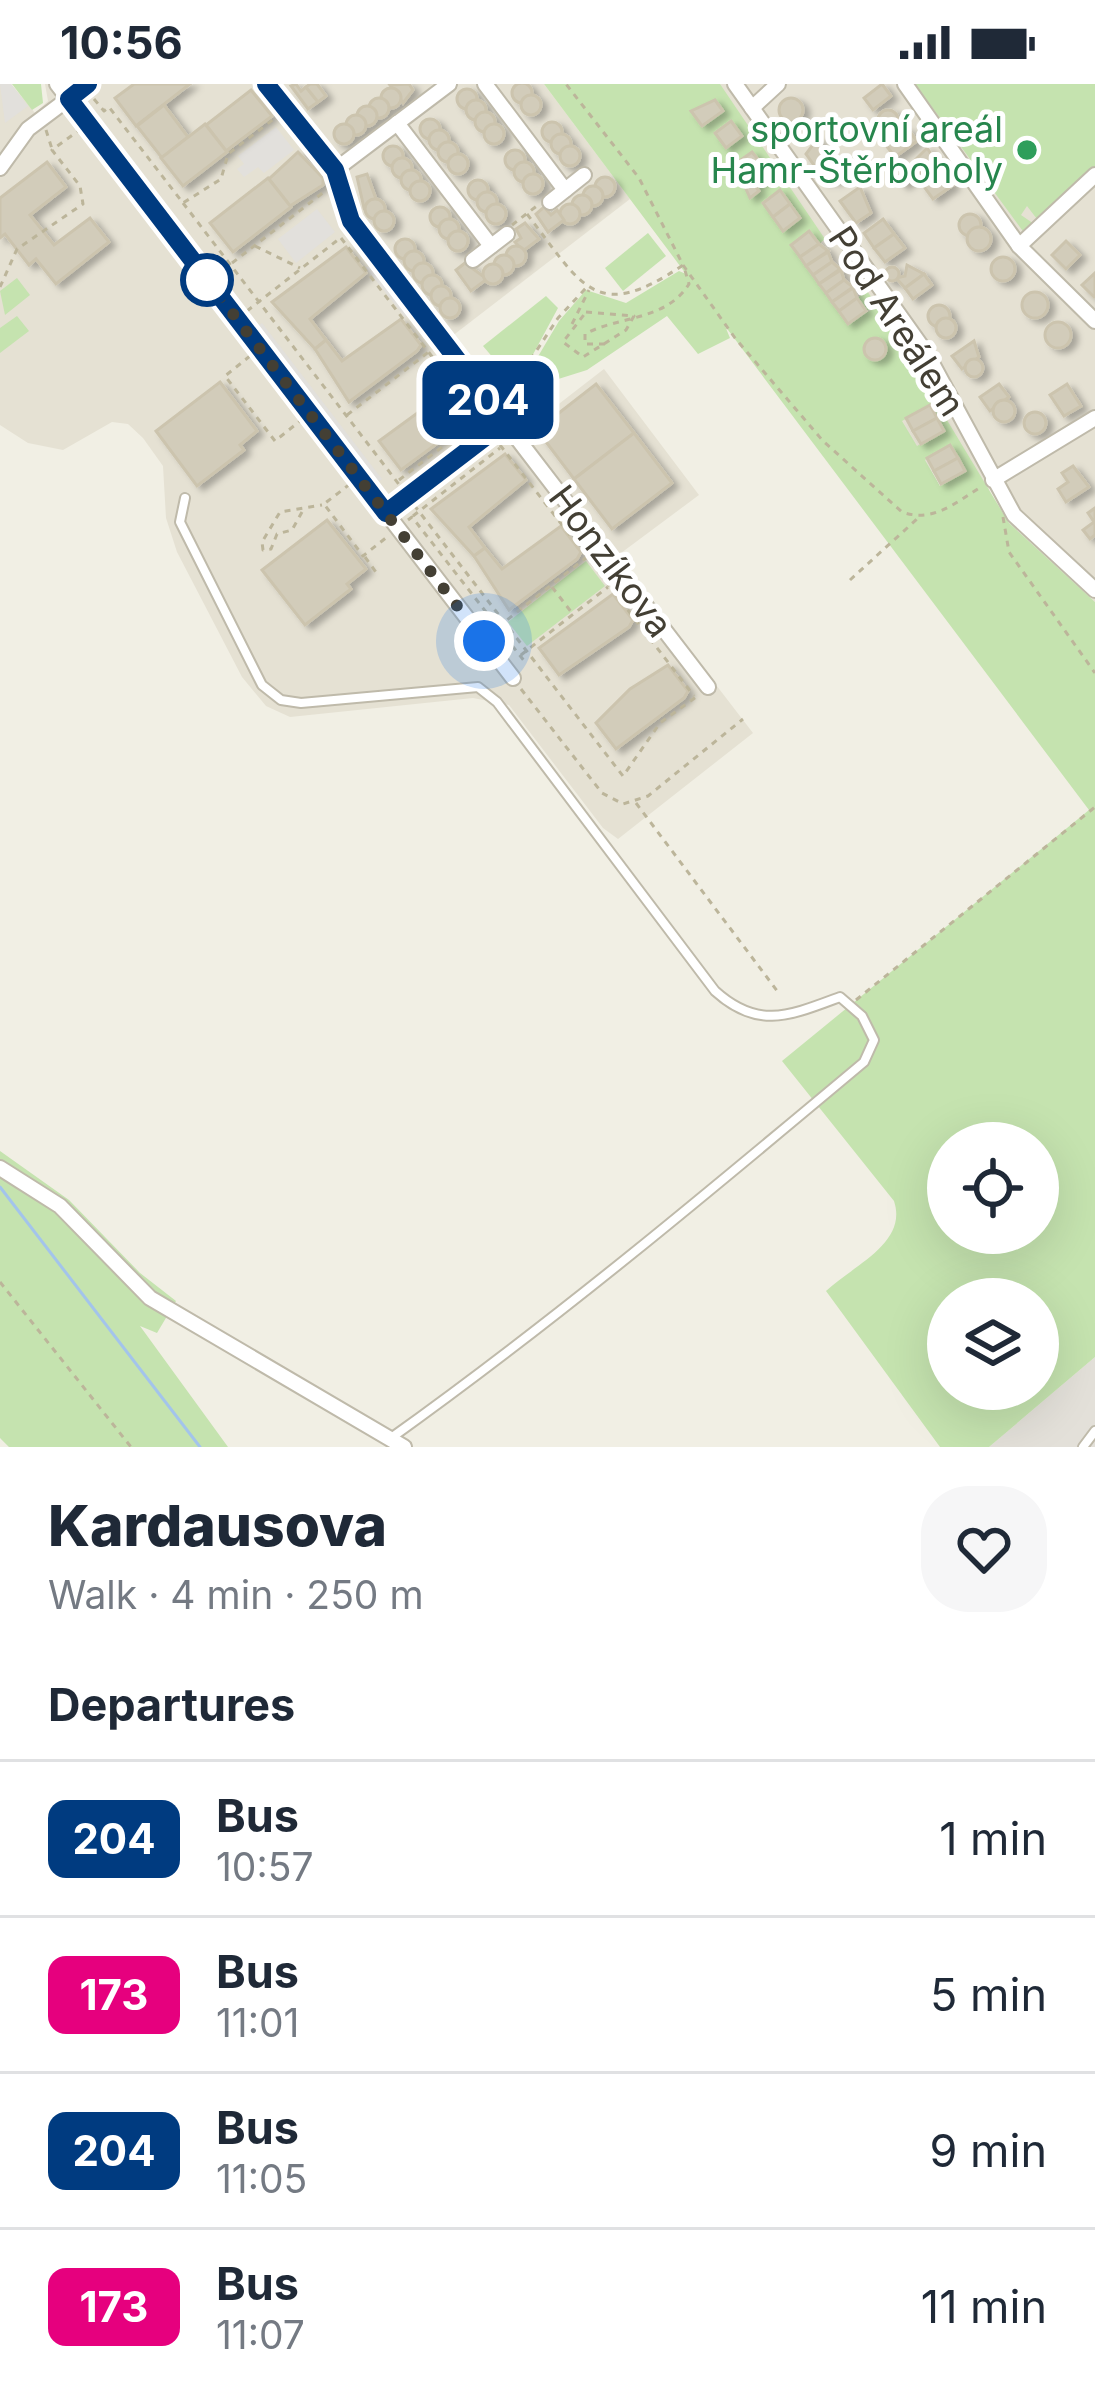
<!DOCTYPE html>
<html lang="en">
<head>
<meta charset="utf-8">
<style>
  body { margin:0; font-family:Inter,sans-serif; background:#f6f6f7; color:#1f2937; height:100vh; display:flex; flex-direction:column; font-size:45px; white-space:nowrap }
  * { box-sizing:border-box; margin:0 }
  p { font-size:39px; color:#747a83 }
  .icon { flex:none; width:66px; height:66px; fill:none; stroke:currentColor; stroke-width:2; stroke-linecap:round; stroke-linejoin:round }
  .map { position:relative; height:1363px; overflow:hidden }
  .details { display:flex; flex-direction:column; background:#fff; flex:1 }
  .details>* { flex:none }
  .badge { padding:0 24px; border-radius:18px; font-size:42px; line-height:78px }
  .controls { position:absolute; left:927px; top:1038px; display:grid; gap:24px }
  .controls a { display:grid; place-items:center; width:132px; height:132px; border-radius:50%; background:#fff; box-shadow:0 12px 48px #0002; font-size:60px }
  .you { position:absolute; width:60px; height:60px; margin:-30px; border:9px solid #fff; border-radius:50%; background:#1a73e8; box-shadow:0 0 0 18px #1a73e833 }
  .map>.badge { position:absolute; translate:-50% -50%; box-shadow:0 0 0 6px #fff }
  h2 { padding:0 48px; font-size:45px; line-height:108px }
  .round { display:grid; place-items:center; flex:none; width:126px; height:126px; border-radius:48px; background:#f6f6f7 }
  .head { display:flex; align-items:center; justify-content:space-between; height:204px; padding:0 48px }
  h1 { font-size:57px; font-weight:800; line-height:90px }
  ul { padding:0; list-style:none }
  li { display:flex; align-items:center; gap:36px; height:156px; padding:0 48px; border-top:3px solid #e0e1e3 }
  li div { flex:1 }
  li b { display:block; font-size:45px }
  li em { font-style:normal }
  li .badge { min-width:132px; font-weight:700; text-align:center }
  .status { display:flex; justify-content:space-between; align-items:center; height:84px; padding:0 60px; background:#fff; direction:ltr }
  .status svg { height:33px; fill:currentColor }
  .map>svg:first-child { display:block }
  .residential { fill:#e5e1d3 }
  .industrial { fill:#e3e0d9 }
  .green { fill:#c5e3af; fill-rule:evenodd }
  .parking { fill:#e2e0dc }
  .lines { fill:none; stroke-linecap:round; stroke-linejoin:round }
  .stream { stroke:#a3c4eb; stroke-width:3 }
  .building { fill:#d2ccba; stroke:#ccc4ae; stroke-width:3; filter:url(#shadow) }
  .lane-casing { stroke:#bfbaaa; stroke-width:12 }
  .street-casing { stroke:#bfbaaa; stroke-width:18 }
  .path { stroke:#bcb59a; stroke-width:3; stroke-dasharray:6 6; stroke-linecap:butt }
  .lane { stroke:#fff; stroke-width:8 }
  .street { stroke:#fff; stroke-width:14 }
  .line-casing { stroke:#fff; stroke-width:27 }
  .line { stroke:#003b80; stroke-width:18 }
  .walk { stroke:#433f34; stroke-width:12; stroke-dasharray:0 21.6 }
  .leisure-dot { fill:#2e9e5b; stroke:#fff; stroke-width:4.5 }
  .stop-dot { fill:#fff; stroke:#003b80; stroke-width:6 }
  .labels { text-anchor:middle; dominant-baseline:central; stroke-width:10; stroke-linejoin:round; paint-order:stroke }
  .leisure-label { font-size:36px; fill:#27864d; stroke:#fff; text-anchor:end }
  .street-label { font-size:36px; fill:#433f34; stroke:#fff }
</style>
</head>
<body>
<div class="status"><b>10:56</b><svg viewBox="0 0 49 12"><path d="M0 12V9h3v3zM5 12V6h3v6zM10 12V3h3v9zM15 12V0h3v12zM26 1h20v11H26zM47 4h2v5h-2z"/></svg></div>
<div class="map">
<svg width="1095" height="1363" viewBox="0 0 1095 1363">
  <defs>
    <filter id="shadow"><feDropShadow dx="6" dy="4" stdDeviation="3" flood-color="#0004"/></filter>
  </defs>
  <rect width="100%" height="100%" fill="#f1efe4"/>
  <g class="residential">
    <polygon points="0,0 11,0 35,29 48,17 45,0 544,0 630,115 447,256 520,350 604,285 699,411 617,472 753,649 618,755 603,744 509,621 473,614 290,633 266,622 242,593 177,468 166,434 163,382 143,354 128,340 112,338 63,366 28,359 0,341"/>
    <polygon points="636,0 1095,0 1095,518 1009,439 990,405 954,424 873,291"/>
  </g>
  <polygon class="industrial" points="1095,1273 1095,1363 989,1363"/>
  <g class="green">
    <polygon points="12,0 41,0 43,19 32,26"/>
    <path d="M544,0H720L825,155L819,160L809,148L791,161L847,239L873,225L866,227L857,214L867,207L912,270L909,273L1009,439L1095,518V1273L989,1363H940L826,1207C854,1181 908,1159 894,1117L782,977L1089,726L725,242L730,254L698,270L667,232L587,286L517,308L559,237L586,206L626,219L679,187L686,190ZM752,68L769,90L750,114L742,96L748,92L738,79ZM779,107L800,134L783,147L763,119ZM930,322L944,347L917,362L902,337ZM950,361L965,387L940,402L925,376ZM948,1059H1038V1149H948ZM948,1215H1038V1305H948Z"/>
    <polygon points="915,0 1095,0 1095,85 1040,139 1027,122 1021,131 1037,142 1025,150"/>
    <polygon points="648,149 666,172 623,207 605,184"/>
    <polygon points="17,194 30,211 5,231 0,207"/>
    <polygon points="546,212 558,224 523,289 506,289 483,262"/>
    <polygon points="17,232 29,247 0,269 0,244"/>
    <polygon points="586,477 605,502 527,562 508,538"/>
    <polygon points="0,1067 69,1116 140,1189 176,1217 157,1249 140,1242 228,1363 9,1363 0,1354"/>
  </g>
  <g class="parking">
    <polygon points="0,0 11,0 28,22 5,39"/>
    <polygon points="276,43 294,66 264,89 258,83 244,93 237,85 244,80 238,72"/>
    <polygon points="317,125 335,148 296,179 278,155"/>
    <polygon points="374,178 412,227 405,233 366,184"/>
    <polygon points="262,239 382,395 374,402 254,245"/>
  </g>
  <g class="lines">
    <polyline class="stream" points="0,1103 200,1363"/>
  </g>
  <g class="building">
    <circle cx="522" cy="9" r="10"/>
    <polygon points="134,0 190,0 136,42 115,14"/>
    <polygon points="296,0 301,7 306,3 318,18 308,25 291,2"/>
    <polygon points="310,0 317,0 326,12 318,18 306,3"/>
    <polygon points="409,0 413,6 403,19 390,1"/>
    <polygon points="882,0 891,12 873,26 864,14"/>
    <circle cx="391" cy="14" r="10"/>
    <circle cx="467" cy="15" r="10"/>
    <polygon points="251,6 272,32 226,67 206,41"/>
    <circle cx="531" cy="21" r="10"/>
    <circle cx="791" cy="26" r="12"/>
    <circle cx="379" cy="24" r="10"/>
    <polygon points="715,16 723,27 702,42 691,27"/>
    <circle cx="476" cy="26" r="10"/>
    <polygon points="164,21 188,53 162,74 137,42"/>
    <circle cx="367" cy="32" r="10"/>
    <circle cx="888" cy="36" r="10"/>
    <circle cx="485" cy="38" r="10"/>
    <circle cx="356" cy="41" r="10"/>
    <circle cx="430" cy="45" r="10"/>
    <polygon points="731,37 742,52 726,64 715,49"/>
    <circle cx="552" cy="48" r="10"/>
    <polygon points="205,40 227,68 183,102 161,74"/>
    <circle cx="494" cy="50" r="10"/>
    <circle cx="344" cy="50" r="10"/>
    <polygon points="907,44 917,57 895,73 885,60"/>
    <circle cx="439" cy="56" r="10"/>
    <circle cx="561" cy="60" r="10"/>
    <polygon points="818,54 828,75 816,84 806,70"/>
    <circle cx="448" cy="68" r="10"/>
    <circle cx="570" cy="72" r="10"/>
    <circle cx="393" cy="72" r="10"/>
    <polygon points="927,64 936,77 903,101 897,94"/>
    <circle cx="515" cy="76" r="10"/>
    <polygon points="298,68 323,94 323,101 290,122 269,95"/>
    <polygon points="752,68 761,79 746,90 738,78"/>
    <circle cx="458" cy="80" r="10"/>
    <circle cx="402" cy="84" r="10"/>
    <polygon points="828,75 844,90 834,97 831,93 825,97 816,84"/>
    <polygon points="47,78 66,103 30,131 54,161 90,134 109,158 56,200 36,175 29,181 5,150 0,154 0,114"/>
    <circle cx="524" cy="88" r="10"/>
    <polygon points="761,79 769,91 754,102 746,90"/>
    <polygon points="943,86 953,101 933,115 922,100"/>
    <circle cx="411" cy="96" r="10"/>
    <polygon points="367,90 376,115 364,124 357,93"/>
    <circle cx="533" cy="100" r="10"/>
    <polygon points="748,92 759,107 750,114 742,96"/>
    <circle cx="605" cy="103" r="10"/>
    <polygon points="268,94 291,123 233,168 210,139"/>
    <circle cx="478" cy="106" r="10"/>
    <circle cx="420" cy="107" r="10"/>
    <circle cx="593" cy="112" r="10"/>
    <polygon points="860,103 871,129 856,139 840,117"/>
    <polygon points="780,106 790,120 773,133 763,119"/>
    <circle cx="487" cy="118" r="10"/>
    <circle cx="582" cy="121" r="10"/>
    <circle cx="375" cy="125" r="10"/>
    <polygon points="790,120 800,134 783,147 773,133"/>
    <circle cx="496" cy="130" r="10"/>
    <circle cx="570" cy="130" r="10"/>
    <polygon points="544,123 551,131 557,126 564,136 548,148 536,130"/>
    <circle cx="440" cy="133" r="10"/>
    <circle cx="384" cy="137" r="10"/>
    <circle cx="970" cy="141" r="11"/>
    <polygon points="883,135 894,150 874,164 864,149"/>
    <circle cx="449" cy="145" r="10"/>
    <polygon points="525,139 539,155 523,167 515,158 521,154 516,145"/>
    <circle cx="979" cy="155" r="12"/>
    <polygon points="809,147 819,160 800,173 791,161"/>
    <circle cx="458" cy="157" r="10"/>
    <polygon points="894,150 905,164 885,178 874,164"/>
    <circle cx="405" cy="165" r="10"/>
    <polygon points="1066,157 1080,171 1066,185 1052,171"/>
    <polygon points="819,160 828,167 806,182 800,173"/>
    <circle cx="516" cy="172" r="10"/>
    <polygon points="346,163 366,189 310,235 326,256 315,265 272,218"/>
    <circle cx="414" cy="177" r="10"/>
    <polygon points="828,168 832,178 813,191 806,182"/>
    <circle cx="504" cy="181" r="10"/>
    <circle cx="1003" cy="185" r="12"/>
    <polygon points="832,178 840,185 819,200 813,191"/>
    <polygon points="465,179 487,195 471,207 456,186"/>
    <circle cx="423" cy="189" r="10"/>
    <circle cx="493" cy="190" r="10"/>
    <polygon points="907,181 924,190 905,204 896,194 905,192"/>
    <circle cx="892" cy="190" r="7"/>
    <polygon points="841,186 844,196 826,209 819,200"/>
    <polygon points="1095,189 1095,212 1094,213 1082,201"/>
    <polygon points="924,190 932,201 913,215 905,204"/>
    <circle cx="432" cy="201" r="10"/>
    <polygon points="844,196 853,203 832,218 826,209"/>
    <circle cx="441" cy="212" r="10"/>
    <polygon points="853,204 857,214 839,227 832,218"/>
    <circle cx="1035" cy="221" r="13"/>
    <polygon points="857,214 866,227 848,240 839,227"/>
    <circle cx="450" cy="224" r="10"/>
    <circle cx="939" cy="232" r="11"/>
    <circle cx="946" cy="244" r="10"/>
    <polygon points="401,235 421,261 417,267 349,318 315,265 326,256 342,277"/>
    <circle cx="1058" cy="251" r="13"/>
    <circle cx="875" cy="265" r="11"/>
    <polygon points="974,257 979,273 962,285 952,272"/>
    <circle cx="974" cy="284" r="9"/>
    <polygon points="220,298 257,347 240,361 244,366 197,402 156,347"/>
    <polygon points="596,300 634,349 574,395 537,346"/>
    <polygon points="999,300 1009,313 990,327 980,313"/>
    <polygon points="1067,300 1081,322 1064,332 1050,311"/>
    <polygon points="453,303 474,329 469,336 401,386 379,357"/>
    <circle cx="1004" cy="327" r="11"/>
    <polygon points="930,321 937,334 913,347 906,334"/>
    <circle cx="1035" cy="339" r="11"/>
    <polygon points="937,334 944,347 921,360 913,347"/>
    <polygon points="634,349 672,399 612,445 574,395"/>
    <polygon points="950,361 958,374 934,387 927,374"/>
    <polygon points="505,370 526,396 469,443 485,464 474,472 431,425"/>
    <polygon points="958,374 965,387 941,400 934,387"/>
    <polygon points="1073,382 1089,403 1066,418 1058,405 1068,398 1062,389"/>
    <polygon points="1095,424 1095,451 1090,455 1083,446 1094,438 1088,429"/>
    <polygon points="327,436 366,485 347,500 351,505 305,541 262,486"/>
    <polygon points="561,442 581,468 577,475 509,526 474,472 485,464 502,485"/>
    <polygon points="613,510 633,536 629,543 559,591 539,564"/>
    <polygon points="668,581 688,607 684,614 616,665 596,639 630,605"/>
  </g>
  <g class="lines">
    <g class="lane-casing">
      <g id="lane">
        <path d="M185,414L180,438L262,601L281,616L301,619L478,603L497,618L715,907C758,946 789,932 840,913L862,932L874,956L864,978C710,1107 556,1236 391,1354"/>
        <polyline points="1083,1363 1095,1347"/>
      </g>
    </g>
    <g class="street-casing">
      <g id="street">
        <polyline points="57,0 513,594"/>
        <polyline points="266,0 335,86 355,143 708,603"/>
        <polyline points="485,0 565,106"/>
        <polyline points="735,0 927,270 1014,431 1095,506"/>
        <polyline points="905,0 1019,162 1095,237"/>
        <polyline points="752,24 778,0"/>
        <polyline points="397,39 491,162"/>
        <polyline points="0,84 28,45 88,0"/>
        <polyline points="335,86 449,0"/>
        <polyline points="550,118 584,91"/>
        <polyline points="1019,162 1095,91"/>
        <polyline points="473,176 507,150"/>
        <polyline points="993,396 1095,334"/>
        <polyline points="386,429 505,338"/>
        <polyline points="0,1084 60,1122 150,1214 404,1363"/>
      </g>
    </g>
    <g class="path">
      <polyline points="94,15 104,27 109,23 183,119 221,95 228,70 275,34"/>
      <polyline points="46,46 52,65"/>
      <polyline points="183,119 401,403"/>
      <path d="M527,130C582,201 595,241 683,181L639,94L566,0"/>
      <polyline points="512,141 538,121"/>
      <polyline points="341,154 483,339"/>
      <polyline points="255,162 300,184"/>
      <polyline points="232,179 329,104"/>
      <path d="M683,181L735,254L823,357L902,428C933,439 955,419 981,403"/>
      <polyline points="0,203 17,165 83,120 80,102 52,66 78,47"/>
      <polyline points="247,227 339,155"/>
      <polygon points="586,228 634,232 626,246 583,273 563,258"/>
      <polyline points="572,240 589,206"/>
      <path d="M605,260H585V250C618,232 666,237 689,200L684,183"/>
      <polyline points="250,272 225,292 275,357 300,337"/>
      <polyline points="504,316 558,234 586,204"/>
      <polyline points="347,331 435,263"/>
      <polyline points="500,361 587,473"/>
      <polyline points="399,396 477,336"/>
      <polyline points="350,400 324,420 363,472 387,453"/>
      <polyline points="414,421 623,692 660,639 696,613"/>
      <polyline points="302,428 292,446 277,450 271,465 263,466 262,458 280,428 322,421"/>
      <polyline points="413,432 500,364"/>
      <polyline points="1003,433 1009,468 1095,589"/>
      <polyline points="408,436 412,433 525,578"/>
      <polyline points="365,473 378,491"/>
      <polyline points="850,496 917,435"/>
      <polyline points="552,503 572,529"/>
      <polyline points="498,543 587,473 694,612"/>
      <polyline points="521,571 608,503"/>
      <polyline points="521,605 602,709 623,720 648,712 743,635"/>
      <polyline points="636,719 778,908"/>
      <polyline points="856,916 1095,723"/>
      <polyline points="0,1198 131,1363"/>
    </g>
    <use href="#lane" class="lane"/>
    <use href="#street" class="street"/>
  </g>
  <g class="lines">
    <g class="line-casing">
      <polyline id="line" points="88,0 69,15 386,429 505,338 351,137 335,86 266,0"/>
    </g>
    <use href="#line" class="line"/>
    <polyline class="walk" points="207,196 484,557"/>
  </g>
  <circle class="leisure-dot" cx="1027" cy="66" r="12"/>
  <circle class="stop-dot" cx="207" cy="196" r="24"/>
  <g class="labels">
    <g class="leisure-label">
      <text x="1003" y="45">sportovní areál<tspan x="1003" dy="41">Hamr-Štěrboholy</tspan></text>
    </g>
    <g class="street-label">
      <text transform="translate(897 237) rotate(57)">Pod Areálem</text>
      <text transform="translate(611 477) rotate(53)">Honzíkova</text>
    </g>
  </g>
</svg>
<div class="controls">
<a><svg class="icon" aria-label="locate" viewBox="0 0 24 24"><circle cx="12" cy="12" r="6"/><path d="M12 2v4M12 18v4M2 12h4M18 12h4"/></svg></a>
<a><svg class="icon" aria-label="layers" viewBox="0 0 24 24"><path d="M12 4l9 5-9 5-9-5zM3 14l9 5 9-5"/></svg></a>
</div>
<div class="you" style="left:484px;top:557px"></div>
<b class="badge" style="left:488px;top:316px;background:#003b80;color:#fff">204</b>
</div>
<section class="details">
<div class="head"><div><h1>Kardausova</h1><p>Walk · 4 min · 250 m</p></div><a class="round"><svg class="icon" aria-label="heart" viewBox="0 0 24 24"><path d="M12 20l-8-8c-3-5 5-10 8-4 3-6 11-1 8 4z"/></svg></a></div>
<h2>Departures</h2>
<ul>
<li><span class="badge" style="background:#003b80;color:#fff">204</span><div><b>Bus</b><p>10:57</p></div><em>1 min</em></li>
<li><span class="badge" style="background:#e6007e;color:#fff">173</span><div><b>Bus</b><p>11:01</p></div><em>5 min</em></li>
<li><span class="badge" style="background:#003b80;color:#fff">204</span><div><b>Bus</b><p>11:05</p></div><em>9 min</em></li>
<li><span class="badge" style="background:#e6007e;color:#fff">173</span><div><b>Bus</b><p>11:07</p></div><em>11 min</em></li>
</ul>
</section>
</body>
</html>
